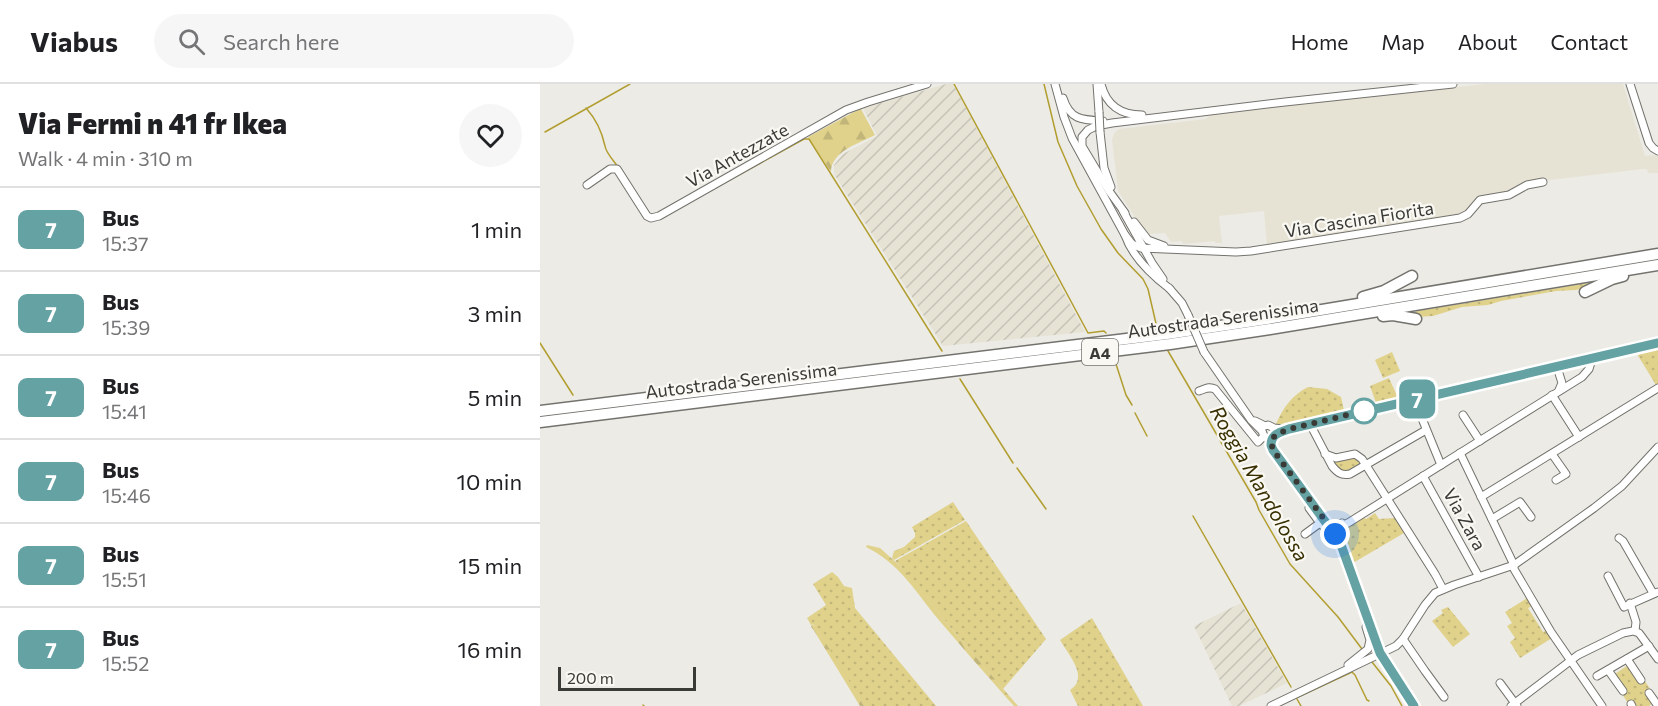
<!DOCTYPE html>
<html lang="en">
<head>
<meta charset="utf-8">
<style>
  body { margin:0; font-family:Commissioner,sans-serif; background:#f6f6f6; color:#202124; height:100vh; display:flex; flex-direction:column; font-size:22px; white-space:nowrap }
  * { box-sizing:border-box; margin:0 }
  p { font-size:20px; color:#757577 }
  .icon { flex:none; width:33px; height:33px; fill:none; stroke:currentColor; stroke-width:2; stroke-linecap:round; stroke-linejoin:round }
  .map { position:relative; flex:1; overflow:hidden }
  .side { display:flex; flex-direction:column; background:#fff; width:540px }
  .side>* { flex:none }
  .badge { padding:0 12px; border-radius:9px; font-size:21px; line-height:39px }
  .scale { position:absolute; left:18px; bottom:15px; width:138px; box-sizing:border-box; padding-left:6px; border:3px solid #3a3a37; border-top:0; font-size:16px; line-height:21px; white-space:nowrap; color:#3a3a37; -webkit-text-stroke:4px #faf8f2; paint-order:stroke }
  .you { position:absolute; width:30px; height:30px; margin:-15px; border:4px solid #fff; border-radius:50%; background:#1a73e8; box-shadow:0 0 0 9px #1a73e833 }
  .map>.badge { position:absolute; translate:-50% -50%; box-shadow:0 0 0 3px #fff }
  .round { display:grid; place-items:center; flex:none; width:63px; height:63px; border-radius:32px; background:#f6f6f6 }
  .overview { display:flex; align-items:center; justify-content:space-between; height:102px; padding:0 18px }
  h1 { font-size:28px; font-weight:800; line-height:45px }
  ul { padding:0; list-style:none }
  li { display:flex; align-items:center; gap:18px; height:84px; padding:0 18px; border-top:2px solid #e0e0e0 }
  li div { flex:1 }
  li b { display:block; font-size:22px }
  li em { font-style:normal }
  li .badge { min-width:66px; font-weight:700; text-align:center }
  header { display:flex; align-items:center; gap:36px; box-sizing:border-box; height:84px; padding:0 30px; background:#fff; border-bottom:2px solid #e0e0e0 }
  header strong { font-size:28px }
  nav { display:flex; gap:33px; margin-inline-start:auto; font-size:21px }
  .search { width:420px; height:54px; background:#f6f6f6; display:flex; align-items:center; gap:15px; box-sizing:border-box; padding:0 21px; border-radius:33px; color:#757577; font-size:22px }
  main { display:flex; flex:1; min-height:0 }
  .map>svg:first-child { display:block }
  .built { fill:#e6e3d5 }
  .industrial { fill:url(#industrial-furrows) }
  .green { fill:url(#green-dots) }
  .forest { fill:url(#forest-firs) }
  .lines { fill:none; stroke-linecap:round; stroke-linejoin:round }
  .stream { stroke:#b29e30; stroke-width:1.5 }
  .minor-casing { stroke:#73726d; stroke-width:9 }
  .highway-casing { stroke:#73726d; stroke-width:13 }
  .minor { stroke:#fff; stroke-width:7 }
  .highway { stroke:#fff; stroke-width:10 }
  .minor-bridge-casing { stroke:#73726d; stroke-width:9; stroke-linecap:butt }
  .minor-bridge { stroke:#fff; stroke-width:7 }
  .line-casing { stroke:#fff; stroke-width:14 }
  .line { stroke:#65a2a3; stroke-width:9 }
  .walk { stroke:#3a3a37; stroke-width:6; stroke-dasharray:0 10.8 }
  .stop-dot { fill:#fff; stroke:#65a2a3; stroke-width:3 }
  .labels { text-anchor:middle; dominant-baseline:central; stroke-width:4.5; stroke-linejoin:round; paint-order:stroke }
  .shield { fill:#faf8f2; stroke:#74736f; stroke-width:1.5 }
  .shield-label { font-size:16px; font-weight:bold; fill:#3a3a37 }
  .street-label { font-size:18px; fill:#3a3a37; stroke:#faf8f2 }
  .water-label { font-size:20px; font-style:italic; fill:#372f00; stroke:#faf8f2 }
</style>
</head>
<body>
<header>
<strong>Viabus</strong>
<div class="search"><svg class="icon" aria-label="search" viewBox="0 0 24 24"><circle cx="10" cy="10" r="6"/><path d="M15 15l6 6"/></svg>Search here</div>
<nav><a>Home</a><a>Map</a><a>About</a><a>Contact</a></nav>
</header>
<main>
<section class="side">
<div class="overview"><div><h1>Via Fermi n 41 fr Ikea</h1><p>Walk · 4 min · 310 m</p></div><a class="round"><svg class="icon" aria-label="heart" viewBox="0 0 24 24"><path d="M12 20l-8-8c-3-5 5-10 8-4 3-6 11-1 8 4z"/></svg></a></div>
<ul>
<li><span class="badge" style="background:#65a2a3;color:#fff">7</span><div><b>Bus</b><p>15:37</p></div><em>1 min</em></li>
<li><span class="badge" style="background:#65a2a3;color:#fff">7</span><div><b>Bus</b><p>15:39</p></div><em>3 min</em></li>
<li><span class="badge" style="background:#65a2a3;color:#fff">7</span><div><b>Bus</b><p>15:41</p></div><em>5 min</em></li>
<li><span class="badge" style="background:#65a2a3;color:#fff">7</span><div><b>Bus</b><p>15:46</p></div><em>10 min</em></li>
<li><span class="badge" style="background:#65a2a3;color:#fff">7</span><div><b>Bus</b><p>15:51</p></div><em>15 min</em></li>
<li><span class="badge" style="background:#65a2a3;color:#fff">7</span><div><b>Bus</b><p>15:52</p></div><em>16 min</em></li>
</ul>
</section>
<div class="map">
<svg width="1118" height="622" viewBox="0 0 1118 622">
  <defs>
    <pattern id="industrial-furrows" width="10" height="10" patternUnits="userSpaceOnUse" patternTransform="scale(1.5)"><rect width="10" height="10" fill="#e6e3d5"/><path d="M-1 1l2-2M0 10L10 0M9 11l2-2" fill="none" stroke="#c6c4b7"/></pattern>
    <pattern id="green-dots" width="8" height="8" patternUnits="userSpaceOnUse" patternTransform="scale(1.5)"><rect width="8" height="8" fill="#e0d28b"/><path d="M2 2h.1M6 6h.1" fill="none" stroke="#c1b579" stroke-width="1.8" stroke-linecap="round"/></pattern>
    <pattern id="forest-firs" width="22" height="20" patternUnits="userSpaceOnUse" patternTransform="scale(1.5)"><rect width="22" height="20" fill="#e0d28b"/><path d="M5 1l3.5 6h-7zM16 11l3.5 6h-7z" fill="#c1b579"/></pattern>
  </defs>
  <rect width="100%" height="100%" fill="#ecebe5"/>
  <polygon class="built" points="945,0 1083,0 1105,72 1118,71 1118,89 1108,89 1107,85 1102,85 985,99 972,108 945,112 923,131 727,161 724,127 679,132 682,159 675,159 675,157 643,160 642,157 631,158 625,149 607,150 604,147 578,107 572,55 575,48 579,45 666,35 671,30"/>
  <g class="industrial">
    <polygon points="406,0 413,0 545,248 403,262 294,90 294,81 303,70 337,52 323,24"/>
    <polygon points="701,519 747,599 699,622 692,622 654,542"/>
  </g>
  <g class="green">
    <polygon points="1061,197 1046,204 1035,206 1016,207 961,217 948,221 922,223 893,232 878,233 871,230 872,229 878,227"/>
    <polygon points="1118,264 1118,300 1116,301 1097,270"/>
    <polygon points="852,268 860,287 843,294 835,276"/>
    <polygon points="849,294 858,314 836,319 830,302"/>
    <path d="M768,303L787,305L801,313L804,326L741,341L736,340C742,325 753,310 768,303Z"/>
    <polygon points="815,373 818,374 822,380 808,388 803,388 794,380 796,375"/>
    <polygon points="413,418 425,436 354,476 352,474 354,467 364,463 375,453 375,449 372,443"/>
    <polygon points="835,429 839,435 855,434 864,449 813,479 806,459 808,458 800,447 822,433 826,435"/>
    <polygon points="426,437 506,555 463,605 410,543 370,492 355,477"/>
    <path d="M292,488L298,493L304,502L312,504L315,524L396,622H324C311,601 298,580 285,560C281,553 279,545 273,540L271,541L267,534L286,521L273,500Z"/>
    <polygon points="987,514 992,522 988,524 1003,548 1007,546 1012,554 980,574 970,558 975,554 967,542 972,539 965,528"/>
    <polygon points="908,523 930,550 913,563 892,537 903,529 901,526"/>
    <path d="M552,534L603,622H538L530,606C550,594 528,570 520,556Z"/>
    <polygon points="1088,581 1101,600 1105,597 1110,605 1106,608 1113,619 1109,622 1096,622 1092,616 1088,619 1082,610 1086,607 1075,590"/>
  </g>
  <g class="forest">
    <path d="M321,25L335,51C320,59 291,67 291,88L268,53L314,28Z"/>
    <path d="M327,461L340,464L370,491L410,543L478,622H474L465,612C443,587 420,561 398,535C375,507 360,480 326,463Z"/>
    <polygon points="272,540 278,544 282,554 295,573 324,622 320,622 273,545 271,543"/>
  </g>
  <g class="lines">
    <g class="stream">
      <polyline points="414,0 548,249 564,247 566,249"/>
      <polyline points="504,0 518,58 537,102 561,145 578,169 603,195 608,205 617,244"/>
      <path d="M46,24C56,35 62,48 65,62C66,69 74,77 78,83"/>
      <polyline points="5,48 90,0"/>
      <polyline points="166,109 264,55 269,55 402,267"/>
      <polyline points="0,259 33,311"/>
      <polyline points="628,267 716,418 719,426 750,480 798,533 822,565"/>
      <polyline points="575,277 586,311 592,321"/>
      <polyline points="420,295 473,379"/>
      <polyline points="595,329 607,352"/>
      <polyline points="477,384 506,425"/>
      <polyline points="653,432 751,603"/>
      <polyline points="832,578 851,602 862,622"/>
      <polyline points="756,614 812,588 815,591 827,616 829,617"/>
      <polyline points="757,615 761,622"/>
      <polyline points="103,621 104,622"/>
    </g>
    <g class="minor-casing">
      <g id="minor">
        <path d="M515,0L524,33L532,54L585,151C592,172 613,192 630,205"/>
        <polyline points="557,0 559,28"/>
        <path d="M561,0C566,21 581,31 602,31"/>
        <polyline points="1090,0 1109,59 1113,64 1118,67"/>
        <path d="M523,14C530,36 542,36 563,37"/>
        <polyline points="560,48 564,84 571,103"/>
        <polyline points="47,101 70,85 77,85 107,132 111,134 119,132 306,26 328,18 387,0"/>
        <polyline points="583,127 612,179 623,195"/>
        <polyline points="585,129 569,107 542,62 542,53 548,46 556,42 572,39 745,18 913,0"/>
        <polyline points="594,138 608,156 624,162"/>
        <polyline points="585,151 592,160 601,164 696,168 711,167 920,134 928,130 940,116 969,111 987,101 1003,98"/>
        <polyline points="629,204 642,219 648,231"/>
        <polyline points="664,268 711,336 722,347 724,352 728,355 733,366 800,458 840,569 874,622"/>
        <polyline points="1017,283 1022,299 1019,306"/>
        <path d="M659,307C665,305 669,302 675,305L718,358L724,352"/>
        <polyline points="1012,311 1039,353"/>
        <polyline points="874,315 901,381"/>
        <polyline points="923,331 940,357"/>
        <polyline points="715,337 725,342 728,341 734,344 743,345"/>
        <path d="M770,340L792,382C797,388 801,392 810,390L886,346"/>
        <polyline points="735,351 749,345 1118,259"/>
        <polyline points="920,369 974,481 974,485 1011,548 1062,622"/>
        <polyline points="785,370 796,374 815,370 822,375 895,490 903,505"/>
        <polyline points="1012,370 1026,390 1016,396"/>
        <polyline points="883,392 939,493"/>
        <polyline points="941,413 1118,304"/>
        <polyline points="769,424 780,439"/>
        <polyline points="952,435 980,418 991,433"/>
        <polyline points="802,439 804,441 808,439 1042,293 1049,285 1052,275"/>
        <polyline points="765,450 780,439 783,442 787,439"/>
        <polyline points="1079,454 1083,457 1113,509"/>
        <polyline points="1068,492 1084,523 1118,508"/>
        <polyline points="1090,519 1096,538 1095,547"/>
        <polyline points="863,555 885,587 904,613"/>
        <polyline points="1087,575 1101,596"/>
        <polyline points="808,581 828,565 830,556 826,543"/>
        <polyline points="1068,586 1083,607"/>
        <polyline points="1057,592 1109,562"/>
        <polyline points="960,599 977,622"/>
        <polyline points="1109,609 1118,622"/>
        <polyline points="1091,620 1092,622"/>
        <polyline points="731,622 856,562 863,555 885,521 895,509 914,501 974,481 1054,424 1082,402 1118,363"/>
        <polyline points="971,622 1038,571 1083,549 1093,547 1099,549 1118,575"/>
      </g>
    </g>
    <g class="highway-casing">
      <g id="highway">
        <polyline points="1045,208 1072,195 1083,192"/>
        <polyline points="823,213 844,207 872,192"/>
        <polyline points="843,232 853,231 876,235"/>
        <polyline points="0,327 627,250 727,235 1118,170"/>
        <polyline points="0,338 630,260 730,245 1118,181"/>
      </g>
    </g>
    <use href="#minor" class="minor"/>
    <use href="#highway" class="highway"/>
    <g class="minor-bridge-casing">
      <g id="minor-bridge">
        <polyline points="559,28 560,48"/>
        <polyline points="648,231 664,268"/>
      </g>
    </g>
    <use href="#minor-bridge" class="minor-bridge"/>
  </g>
  <g class="lines">
    <g class="line-casing">
      <path id="line" d="M874,622L840,569L800,458L733,366L731,361C731,350 740,348 749,345L1118,259"/>
    </g>
    <use href="#line" class="line"/>
    <polyline class="walk" points="795,450 733,366 731,358 735,351 749,345 824,327"/>
  </g>
  <circle class="stop-dot" cx="824" cy="327" r="12"/>
  <g class="labels">
    <rect class="shield" x="542" y="255" width="36" height="26" rx="4.5"/>
    <g class="shield-label">
      <text x="560" y="268">A4</text>
    </g>
    <g class="street-label">
      <text transform="translate(197 71) rotate(-29)">Via Antezzate</text>
      <text transform="translate(819 135) rotate(-9)">Via Cascina Fiorita</text>
      <text transform="translate(683 234) rotate(-8)">Autostrada Serenissima</text>
      <text transform="translate(201 296) rotate(-7)">Autostrada Serenissima</text>
      <text transform="translate(925 435) rotate(61)">Via Zara</text>
    </g>
    <g class="water-label">
      <text transform="translate(720 399) rotate(60)">Roggia Mandolossa</text>
    </g>
  </g>
</svg>
<div class="scale">200 m</div>
<div class="you" style="left:795px;top:450px"></div>
<b class="badge" style="left:877px;top:315px;background:#65a2a3;color:#fff">7</b>
</div>
</main>
</body>
</html>
